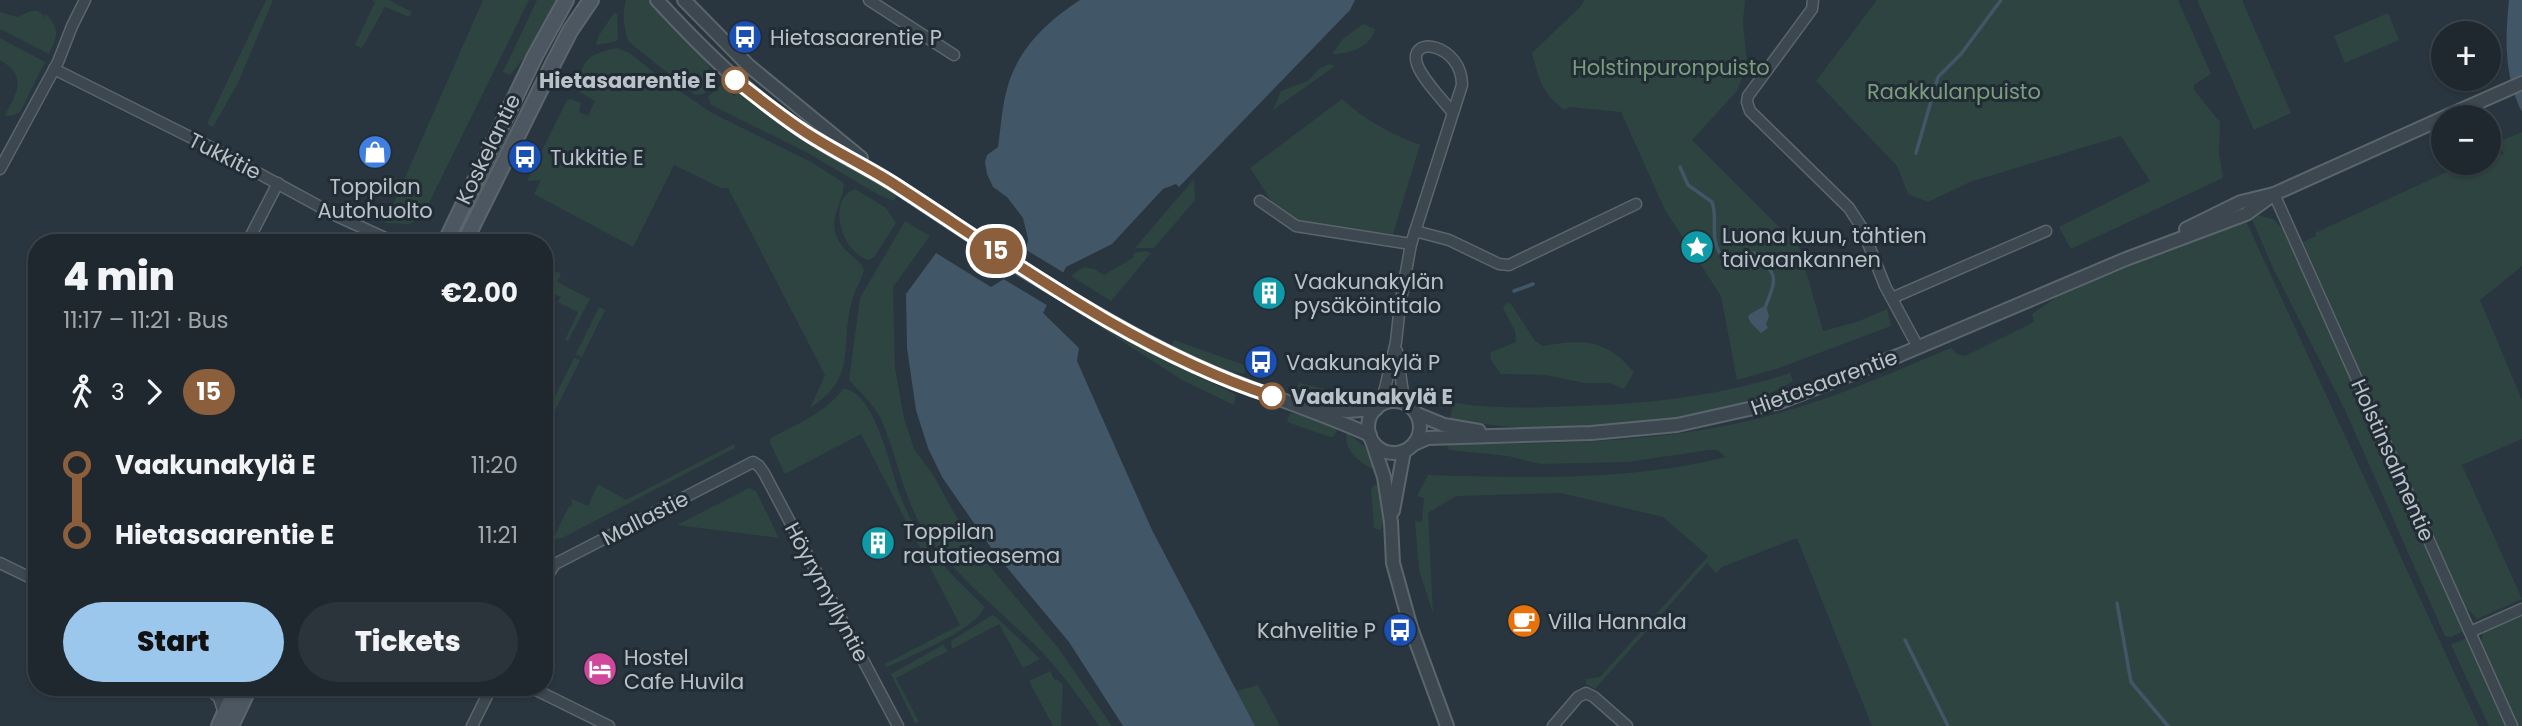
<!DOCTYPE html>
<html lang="en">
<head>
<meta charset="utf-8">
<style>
  body { margin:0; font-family:Poppins,sans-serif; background:#2c343b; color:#f1f3f6; height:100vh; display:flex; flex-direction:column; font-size:26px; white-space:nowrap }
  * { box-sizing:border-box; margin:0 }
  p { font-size:23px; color:#a1a6aa }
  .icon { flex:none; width:38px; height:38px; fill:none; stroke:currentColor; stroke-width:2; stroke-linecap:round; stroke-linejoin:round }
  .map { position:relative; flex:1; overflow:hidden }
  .drawer { position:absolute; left:28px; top:234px; width:525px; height:462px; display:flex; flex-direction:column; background:#1f282f; border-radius:28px; box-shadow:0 2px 5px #0004,0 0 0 2px #3c444b }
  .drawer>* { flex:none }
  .badge { padding:0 14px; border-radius:23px; font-size:24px; line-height:46px }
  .fabs { position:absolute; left:2431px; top:21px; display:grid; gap:14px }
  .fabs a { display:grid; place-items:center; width:70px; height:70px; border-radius:50%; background:#1f282f; box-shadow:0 2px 5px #0004,0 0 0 2px #3c444b; font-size:35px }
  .map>.badge { position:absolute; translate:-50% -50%; box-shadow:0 0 0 4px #fff }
  .legs { display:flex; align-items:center; gap:10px; height:77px; padding:0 35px; font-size:23px }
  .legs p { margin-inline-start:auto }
  .summary { display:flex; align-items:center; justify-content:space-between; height:119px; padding:0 35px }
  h1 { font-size:38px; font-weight:800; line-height:52px }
  .cta { display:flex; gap:14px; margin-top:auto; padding:14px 35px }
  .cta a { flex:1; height:80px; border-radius:42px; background:#9cc7ed; color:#111; font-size:28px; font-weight:800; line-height:80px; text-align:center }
  .cta a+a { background:#2c343b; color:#f1f3f6 }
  ul { padding:0 35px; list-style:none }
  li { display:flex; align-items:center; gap:24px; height:70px; font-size:26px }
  li i { display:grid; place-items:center; width:10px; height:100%; margin:0 9px; background:currentColor }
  li i::after { content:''; width:18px; height:18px; margin:-9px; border:5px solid; border-radius:50%; background:#1f282f }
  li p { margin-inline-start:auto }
  li:first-child i { background:linear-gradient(#0000 50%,currentColor 0) }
  li:last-child i { background:linear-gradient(currentColor 50%,#0000 0) }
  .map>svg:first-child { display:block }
  .green { fill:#2e4441 }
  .water { fill:#415666 }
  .pier { fill:#29363f }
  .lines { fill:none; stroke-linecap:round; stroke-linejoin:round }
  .stream { stroke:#415666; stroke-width:3.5 }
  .minor-casing { stroke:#5b656c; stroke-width:13 }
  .tertiary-casing { stroke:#5b656c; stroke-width:16 }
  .secondary-casing { stroke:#5b656c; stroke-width:18 }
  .minor { stroke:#3d474f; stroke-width:10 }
  .tertiary { stroke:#3d474f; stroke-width:12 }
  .secondary { stroke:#4c5762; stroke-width:14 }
  .line-1-casing { stroke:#fff; stroke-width:16 }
  .line-1 { stroke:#8b5e3c; stroke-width:10 }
  .stop-1-dot { fill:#fff; stroke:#8b5e3c; stroke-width:3.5 }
  .labels { text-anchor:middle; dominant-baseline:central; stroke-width:6; stroke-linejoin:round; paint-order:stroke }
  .poi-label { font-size:21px; fill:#bac2c9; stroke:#222c34; text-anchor:start }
  .park-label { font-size:21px; fill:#7b9d7e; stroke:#222c34 }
  .stop-label { font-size:21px; font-weight:bold; fill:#bac2c9; stroke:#222c34; text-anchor:end }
  .street-label { font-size:21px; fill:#bac2c9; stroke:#222c34 }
</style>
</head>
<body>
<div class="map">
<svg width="2522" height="726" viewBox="0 0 2522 726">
  <rect width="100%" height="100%" fill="#29363f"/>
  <g class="green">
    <polygon points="266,0 273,0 238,83 213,127 207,124"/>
    <polygon points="372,0 389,0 412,12 409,17 385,7 362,48 355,45 375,2"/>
    <polygon points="483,0 529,0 422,217 409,224 385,223"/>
    <polygon points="537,0 561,0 530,50 510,75 503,72"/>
    <path d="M626,0H651L692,43L710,67L706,72L716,79L704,94L695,95L629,42C624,31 622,12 626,0Z"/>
    <path d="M1584,0H1745L1743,22L1747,65L1737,91L1692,140L1799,247L1823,331L1857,322L1887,309L1891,326L1779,368L1737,380L1721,296L1665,210L1621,112L1569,107L1565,110C1542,94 1539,79 1532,53L1582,5Z"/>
    <polygon points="1877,0 2178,0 2211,74 2194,85 2194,90 2220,122 2219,153 2223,178 2071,249 2059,227 2150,181 2121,136 1970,182 1928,202 1908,194 1897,166 1816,81"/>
    <polygon points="2197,0 2242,0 2291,113 2254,130"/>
    <path d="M31,11H38L43,15V18L46,14C60,30 58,35 49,54L0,29V12L17,17Z"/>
    <polygon points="614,13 617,14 618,39 614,42 596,45 598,37"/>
    <polygon points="2388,13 2399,40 2345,63 2334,36"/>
    <path d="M1363,24L1375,29C1370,48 1349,54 1332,54L1343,39Z"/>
    <path d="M0,38L45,62L20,112L11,116L5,115C17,93 28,76 0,60Z"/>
    <path d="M617,48L630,53L663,80L712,113L813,163L844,183C843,206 824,221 842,246C849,255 860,260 864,270C862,281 854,290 852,301C839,347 859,377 810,408L825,375L728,188H721L674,165L633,247L534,194L541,180L527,181L567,100L571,99L581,103L579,112L588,116L595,101L573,88C587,59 584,55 617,48Z"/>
    <polygon points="1330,64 1335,66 1273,110 1281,91 1308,81 1320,68"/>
    <polygon points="721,85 734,96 738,92 897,196 894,201 879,195 806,152 711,105 708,97"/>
    <path d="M1342,99C1365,120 1391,134 1420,145L1393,234L1301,222L1274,205L1250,168Z"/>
    <polygon points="2522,132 2522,266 2480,300 2522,400 2522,439 2462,465 2522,599 2477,619 2465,606 2303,242 2316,236 2315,233 2466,163 2488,163 2489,152 2494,150 2499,155 2504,154 2496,143"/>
    <polygon points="1194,179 1195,200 1154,248 1135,248"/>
    <path d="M855,189L886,208L896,223L874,257L869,260C841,253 826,199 855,189Z"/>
    <polygon points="2257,215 2273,219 2287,233 2464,631 2451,637 2445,636 2345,410 2273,268 2251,217"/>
    <path d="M2245,219L2479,726H1872L1797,538L1722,567L1716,573L1707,563L1595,689L1586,684V679L1600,677L1708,556L1663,517L1561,493L1456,496L1428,513L1433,613L1419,570L1415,521L1422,522L1424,498L1417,496L1428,475C1528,478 1629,481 1726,457L1717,450H1709L1628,462L1540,464L1508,456L1449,450L1447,446L1452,444C1563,444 1678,443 1786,411C1843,395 1897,370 1951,348L1957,354L1965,356L2034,322L2032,314L2060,295Z"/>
    <path d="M905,221L930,236L893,287L895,368L904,418L914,449L932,473L972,545L1059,649L1112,726H1099C1080,698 1060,670 1036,646C999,610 958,578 928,536C902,500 898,456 880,417C872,403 860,392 849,380L860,298Z"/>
    <polygon points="1145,251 1151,253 1111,301 1071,276 1083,267 1094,269 1104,275 1133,258 1134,253"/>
    <polygon points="551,269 561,274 557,282 590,299 568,341 565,340 578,312 558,302 561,297 544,289 544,276"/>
    <path d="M1506,303L1511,304L1535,341L1543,346C1584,339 1606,339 1634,372L1624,389L1609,383H1584L1546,375L1501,374L1490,359L1491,352L1516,342L1515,331L1503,308Z"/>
    <polygon points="599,307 605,310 582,357 576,354"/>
    <polygon points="1090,317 1143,349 1236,395 1234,405 1182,380 1089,320"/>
    <polygon points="1174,340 1247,366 1244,374 1219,368 1172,346"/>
    <polygon points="574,358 580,360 544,433 544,419"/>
    <path d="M1790,373L1793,381C1717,428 1537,439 1450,418L1453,405L1456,403C1494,409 1534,408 1574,406C1648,404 1719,396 1790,373Z"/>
    <polygon points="1299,383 1342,393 1345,403 1327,401 1296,391"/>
    <path d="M843,389C875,390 891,471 900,495C913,531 938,561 965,588C971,594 978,600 984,607C979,628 910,656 890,666L886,667L885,664L960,625L861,434L785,474L770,443L771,438C797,424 825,413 843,389Z"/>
    <polygon points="1290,413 1309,417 1338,428 1334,436 1330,437 1287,422"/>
    <path d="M1347,432L1365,447L1376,470C1361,465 1342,449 1347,432Z"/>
    <polygon points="734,444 735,448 562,538 553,539 544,536 544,530 555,535 569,506 572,506 572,499 588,506 598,484 626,500"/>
    <polygon points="1375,485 1379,485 1384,523 1380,530 1374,528 1371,488"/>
    <polygon points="749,488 756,491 779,538 677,525"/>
    <polygon points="2522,613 2522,726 2519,726 2481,641 2484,630"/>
    <polygon points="992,615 995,616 1040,659 1023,668 999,624 952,649 951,641"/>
    <polygon points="2466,638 2505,726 2489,726 2451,645"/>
    <polygon points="943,645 948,651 896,678 919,722 915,723 891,674"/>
    <polygon points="1050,671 1055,681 1057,679 1063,685 1061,726 1053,726 1029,681"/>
    <polygon points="1258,685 1280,726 1255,726 1236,691"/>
  </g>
  <g class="water">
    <path d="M1080,0H1355L1350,10L1179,187L1176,184L1163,189L1112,244L1066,267L1043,313L1079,348L1077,361L1152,530L1255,726H1123L1069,642L994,552L942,477L928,448L916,410L907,348L906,294L936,253L991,287L1015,272L1027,247L1028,239L1023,218L1007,197L993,187L987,174L985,162L987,155L998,147C1001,126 1002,103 1009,82C1021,46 1049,20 1080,0Z"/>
    <path d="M2509,0H2522V112C2504,77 2505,38 2509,0Z"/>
    <polygon points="1766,305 1769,317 1766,324 1768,328 1761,333 1751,323 1748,317 1750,314"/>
  </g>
  <g class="pier">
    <polygon points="1023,248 1066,274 1056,296 1012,269"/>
    <polygon points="1009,271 1054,298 1050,307 1000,277"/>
  </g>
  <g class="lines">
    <g class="stream">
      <polyline points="1916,153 1938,77 1961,54 2001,0"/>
      <path d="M1680,167L1688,185L1712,202C1718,218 1710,235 1719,252L1730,257L1754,253C1780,277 1776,278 1765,308"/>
      <polyline points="1514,291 1533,284"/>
      <polyline points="2117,603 2131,682 2168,726"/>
      <polyline points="1905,640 1948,726"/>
    </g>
    <g class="minor-casing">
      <g id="minor">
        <polyline points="869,0 954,55"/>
        <polyline points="1813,0 1812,9 1748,96 1747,102 1750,111 1849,208 1862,228 1885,286 1918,347"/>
        <polyline points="54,69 210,147 337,216 396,243"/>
        <polyline points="0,169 58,62 72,26 85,0"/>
        <polyline points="2274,194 2512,726"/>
        <polyline points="1260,201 1296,226 1411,244"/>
        <polyline points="1415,231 1449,240 1499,264 1509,265 1636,204"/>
        <polyline points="247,243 278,183"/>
        <polyline points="1892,298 2046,231"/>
        <polyline points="1397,351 1403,393 1408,405"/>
        <path d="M1381,405L1396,342L1400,305L1411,244L1462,85C1462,44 1408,34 1417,64C1422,79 1443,100 1453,113"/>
        <polyline points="544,560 555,564"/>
        <polyline points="0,563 37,581"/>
        <polyline points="544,581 555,564 753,462 759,466 764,473 898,726"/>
        <polyline points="2470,632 2522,609"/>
        <polyline points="208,688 219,698 224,713"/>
        <polyline points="532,688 609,726"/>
        <polyline points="472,726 491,688"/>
        <polyline points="1553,726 1578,697 1586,693 1594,697 1627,726"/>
      </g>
    </g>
    <g class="tertiary-casing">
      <g id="tertiary">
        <path d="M657,0C705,52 755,101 815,139C845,158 877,173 907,193C1000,255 1095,319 1197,366C1254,392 1313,409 1370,435"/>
        <polyline points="684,0 749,66 861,158"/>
        <polyline points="2445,117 2522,83"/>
        <polyline points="2186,229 2241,202 2274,194 2443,118"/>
        <circle cx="1394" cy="427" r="26"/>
        <polyline points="1318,407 1347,411 1376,409"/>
        <polyline points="1417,414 1444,425 1479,431"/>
        <polyline points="1372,441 1384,477 1391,522 1393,563 1411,628 1447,726"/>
        <polyline points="1414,444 1428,438 1591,433 1677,425 1780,402 1900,355 2126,259 2246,214 2274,194"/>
        <polyline points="1393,511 1404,451"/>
      </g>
    </g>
    <g class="secondary-casing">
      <g id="secondary">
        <polyline points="445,243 535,56 566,0"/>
        <polyline points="464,243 552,66 570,31 591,0"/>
        <polyline points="219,726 236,688"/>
        <polyline points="231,726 249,688"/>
      </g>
    </g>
    <use href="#minor" class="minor"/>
    <use href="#tertiary" class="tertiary"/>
    <use href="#secondary" class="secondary"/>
  </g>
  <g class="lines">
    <g class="line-1-casing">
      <path id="line-1" d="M735,80C761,100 787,122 816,139C842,155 869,168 894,184C1013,261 1136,352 1272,396"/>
    </g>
    <use href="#line-1" class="line-1"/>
  </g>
  <defs>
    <g id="bus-disc" transform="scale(1.75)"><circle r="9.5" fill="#1a4fb4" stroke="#222c34"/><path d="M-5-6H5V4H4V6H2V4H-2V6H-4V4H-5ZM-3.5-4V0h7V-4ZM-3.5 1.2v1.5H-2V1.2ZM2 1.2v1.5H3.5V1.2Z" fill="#fff"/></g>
    <g id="shop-disc" transform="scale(1.75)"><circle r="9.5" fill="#3f7fe0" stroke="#222c34"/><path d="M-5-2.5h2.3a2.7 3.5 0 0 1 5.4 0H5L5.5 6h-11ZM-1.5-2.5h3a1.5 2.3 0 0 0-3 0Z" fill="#fff"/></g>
    <g id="sight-disc" transform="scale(1.75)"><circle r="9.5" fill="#0f9aa8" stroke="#222c34"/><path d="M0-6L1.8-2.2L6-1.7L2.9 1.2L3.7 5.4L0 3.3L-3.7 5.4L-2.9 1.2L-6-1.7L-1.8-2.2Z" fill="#fff"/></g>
    <g id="building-disc" transform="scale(1.75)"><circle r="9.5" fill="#0f9aa8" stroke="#222c34"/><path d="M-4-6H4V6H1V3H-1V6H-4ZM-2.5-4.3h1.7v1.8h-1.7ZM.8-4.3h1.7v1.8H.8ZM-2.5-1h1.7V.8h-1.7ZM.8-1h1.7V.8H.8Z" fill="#fff"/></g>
    <g id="cafe-disc" transform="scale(1.75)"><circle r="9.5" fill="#e8710a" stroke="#222c34"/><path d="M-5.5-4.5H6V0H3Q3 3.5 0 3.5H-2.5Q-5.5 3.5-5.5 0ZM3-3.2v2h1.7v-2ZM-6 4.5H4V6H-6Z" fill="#fff"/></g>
    <g id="hotel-disc" transform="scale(1.75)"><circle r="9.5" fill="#d1479c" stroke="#222c34"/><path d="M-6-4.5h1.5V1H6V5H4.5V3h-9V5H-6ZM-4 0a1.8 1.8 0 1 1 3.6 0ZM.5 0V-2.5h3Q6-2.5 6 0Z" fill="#fff"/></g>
  </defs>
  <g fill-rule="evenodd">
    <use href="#bus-disc" x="745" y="37"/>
    <use href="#shop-disc" x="375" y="152"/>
    <use href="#bus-disc" x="525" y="157"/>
    <use href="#sight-disc" x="1697" y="247"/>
    <use href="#building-disc" x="1269" y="293"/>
    <use href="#bus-disc" x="1261" y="362"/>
    <use href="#building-disc" x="878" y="543"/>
    <use href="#cafe-disc" x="1524" y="621"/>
    <use href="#bus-disc" x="1400" y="630"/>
    <use href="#hotel-disc" x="600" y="669"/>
  </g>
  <g class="stop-1-dot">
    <circle cx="735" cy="80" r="12"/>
    <circle cx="1272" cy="396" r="12"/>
  </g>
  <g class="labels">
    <g class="poi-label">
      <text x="770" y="37">Hietasaarentie P</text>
      <text x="550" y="157">Tukkitie E</text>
      <text x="375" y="186" text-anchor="middle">Toppilan<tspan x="375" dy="24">Autohuolto</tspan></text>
      <text x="1722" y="235">Luona kuun, tähtien<tspan x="1722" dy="24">taivaankannen</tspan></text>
      <text x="1294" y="281">Vaakunakylän<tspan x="1294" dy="24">pysäköintitalo</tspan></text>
      <text x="1286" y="362">Vaakunakylä P</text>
      <text x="903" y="531">Toppilan<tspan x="903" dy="24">rautatieasema</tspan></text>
      <text x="1548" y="621">Villa Hannala</text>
      <text x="1376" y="630" text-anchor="end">Kahvelitie P</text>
      <text x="624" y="657">Hostel<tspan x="624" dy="24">Cafe Huvila</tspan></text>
    </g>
    <g class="park-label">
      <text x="1671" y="67">Holstinpuronpuisto</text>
      <text x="1954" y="91">Raakkulanpuisto</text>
    </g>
    <g class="stop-label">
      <text x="716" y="80">Hietasaarentie E</text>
      <text x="1291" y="396" text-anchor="start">Vaakunakylä E</text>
    </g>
    <g class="street-label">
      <text transform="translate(488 149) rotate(-64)">Koskelantie</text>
      <text transform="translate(225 156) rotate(27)">Tukkitie</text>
      <text transform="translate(1824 382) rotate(-20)">Hietasaarentie</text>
      <text transform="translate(2393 460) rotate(66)">Holstinsalmentie</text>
      <text transform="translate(645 518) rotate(-27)">Mallastie</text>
      <text transform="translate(827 592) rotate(62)">Höyrymyllyntie</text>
    </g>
  </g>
</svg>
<div class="fabs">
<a>+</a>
<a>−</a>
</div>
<b class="badge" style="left:996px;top:251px;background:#8b5e3c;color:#fff">15</b>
<section class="drawer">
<div class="summary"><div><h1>4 min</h1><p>11:17 – 11:21 · Bus</p></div><b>€2.00</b></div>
<div class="legs"><svg class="icon" aria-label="walk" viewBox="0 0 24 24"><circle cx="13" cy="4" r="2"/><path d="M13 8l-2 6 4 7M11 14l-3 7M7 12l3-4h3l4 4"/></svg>3<svg class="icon" aria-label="forward" viewBox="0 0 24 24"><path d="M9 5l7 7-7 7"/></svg><b class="badge" style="background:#8b5e3c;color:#fff">15</b></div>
<ul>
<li><i style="color:#8b5e3c"></i><b>Vaakunakylä E</b><p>11:20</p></li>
<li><i style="color:#8b5e3c"></i><b>Hietasaarentie E</b><p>11:21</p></li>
</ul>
<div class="cta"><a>Start</a><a>Tickets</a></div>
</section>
</div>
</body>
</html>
